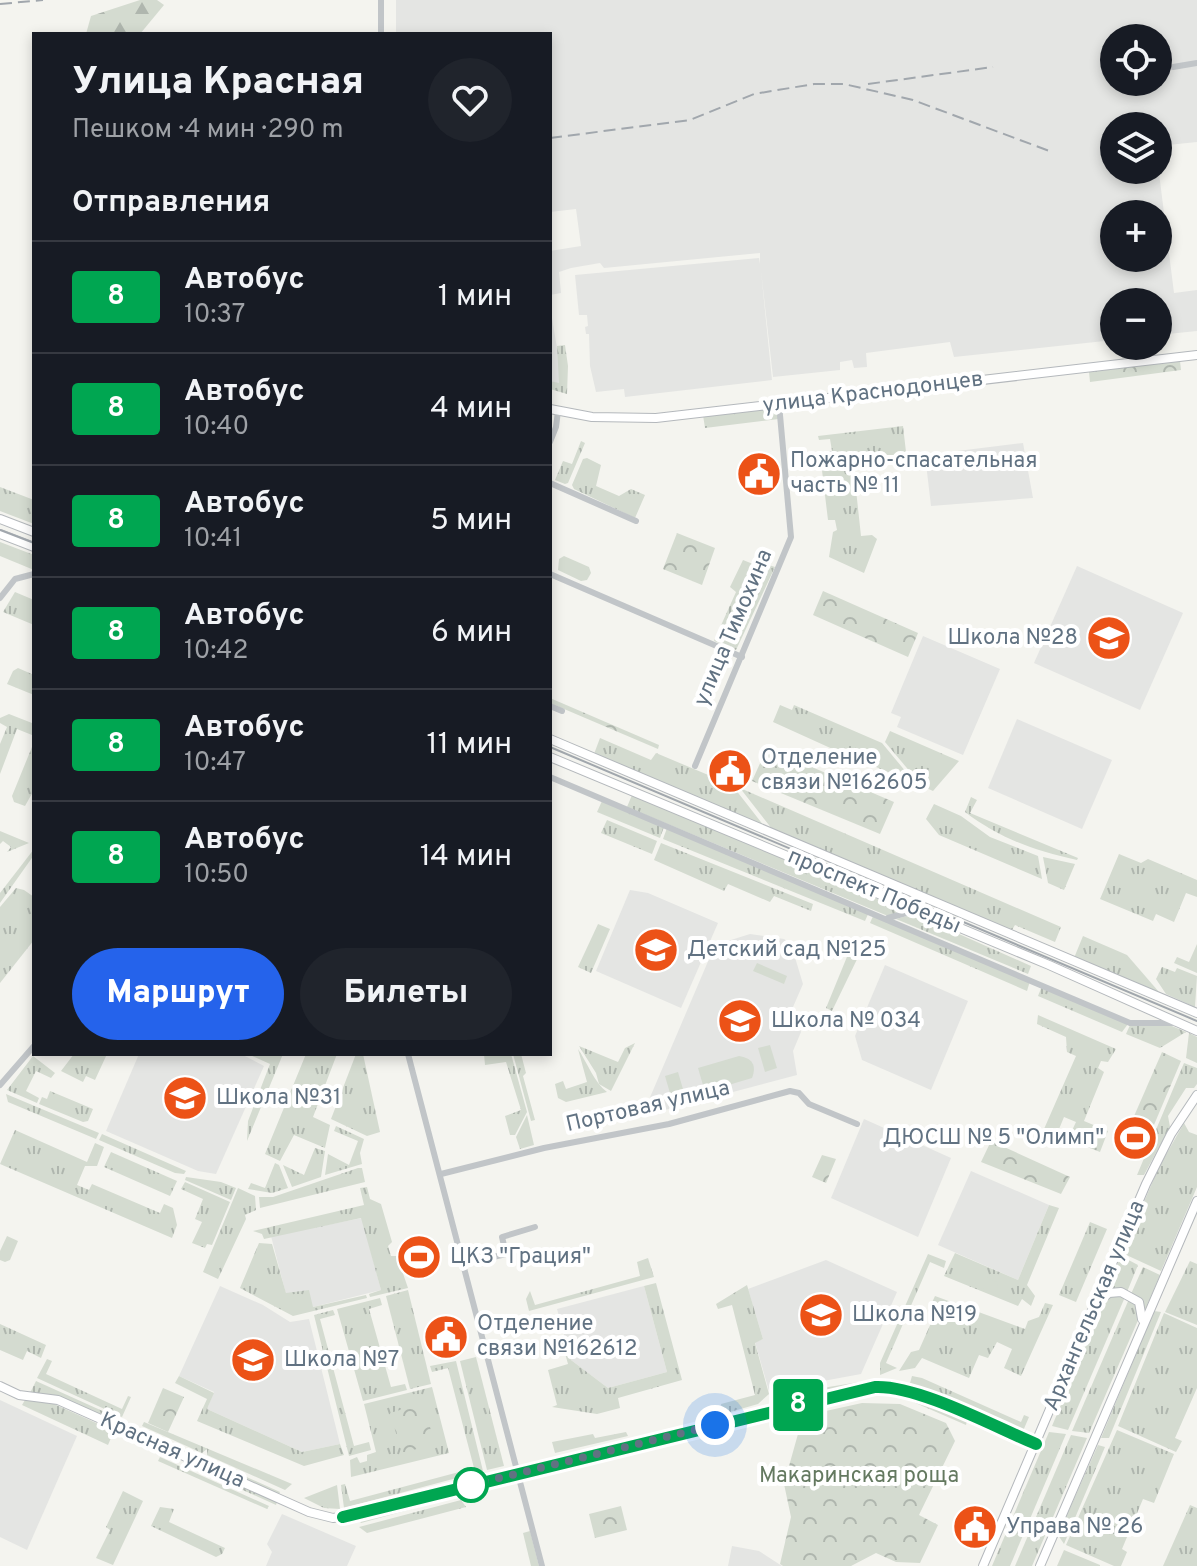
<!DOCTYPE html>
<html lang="ru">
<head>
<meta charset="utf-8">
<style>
  body { margin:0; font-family:Overpass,sans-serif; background:#20242c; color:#f1f3f6; height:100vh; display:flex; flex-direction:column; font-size:30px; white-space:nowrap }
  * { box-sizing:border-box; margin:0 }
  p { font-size:26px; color:#9ea1a6 }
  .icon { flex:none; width:44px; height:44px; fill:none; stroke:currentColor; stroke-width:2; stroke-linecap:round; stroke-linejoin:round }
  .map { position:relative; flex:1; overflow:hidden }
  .side { position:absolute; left:32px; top:32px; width:520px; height:1024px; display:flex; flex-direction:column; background:#171b24; border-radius:0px; box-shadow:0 4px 12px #0003 }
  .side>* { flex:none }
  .badge { padding:0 16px; border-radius:6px; font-size:28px; line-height:52px }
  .buttons { position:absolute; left:1100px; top:24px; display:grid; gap:16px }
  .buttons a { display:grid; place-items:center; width:72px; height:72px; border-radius:50%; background:#171b24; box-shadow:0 4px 12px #0003; font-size:40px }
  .you { position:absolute; width:40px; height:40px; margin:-20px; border:6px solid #fff; border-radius:50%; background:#1a73e8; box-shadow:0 0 0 12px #1a73e833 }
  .map>.badge { position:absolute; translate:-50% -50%; box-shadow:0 0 0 4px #fff }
  h2 { padding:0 40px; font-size:30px; line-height:72px }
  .round { display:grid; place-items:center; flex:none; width:84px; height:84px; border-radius:42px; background:#20242c }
  .headline { display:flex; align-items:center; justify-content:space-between; height:136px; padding:0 40px }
  h1 { font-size:38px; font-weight:800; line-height:60px }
  .action { display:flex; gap:16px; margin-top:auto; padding:16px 40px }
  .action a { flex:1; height:92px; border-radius:48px; background:#2563eb; color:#fff; font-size:32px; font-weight:800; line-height:92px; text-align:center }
  .action a+a { background:#20242c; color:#f1f3f6 }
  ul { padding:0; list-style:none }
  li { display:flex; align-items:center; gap:24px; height:112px; padding:0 40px; border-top:2px solid #363941 }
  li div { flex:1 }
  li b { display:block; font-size:30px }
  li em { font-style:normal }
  li .badge { min-width:88px; font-weight:700; text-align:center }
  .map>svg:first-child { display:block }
  .built { fill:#e4e5e3; fill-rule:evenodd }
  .grass { fill:url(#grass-tufts) }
  .forest { fill:url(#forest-firs) }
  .park { fill:url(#park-crowns) }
  .pitch { fill:#d4dbd0 }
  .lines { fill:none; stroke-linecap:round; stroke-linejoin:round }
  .major-casing { stroke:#b4b8bc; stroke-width:10 }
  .minor { stroke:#c1c5c8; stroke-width:6 }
  .major { stroke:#fff; stroke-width:8 }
  .tram { stroke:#a1a7ad; stroke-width:2 }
  .rail { stroke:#a1a7ad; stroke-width:2; stroke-dasharray:12 6; stroke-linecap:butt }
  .line-casing { stroke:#fff; stroke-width:18 }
  .line { stroke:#00a651; stroke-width:12 }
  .walk { stroke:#617282; stroke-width:8; stroke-dasharray:0 14.4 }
  .stop-dot { fill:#fff; stroke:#00a651; stroke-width:4 }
  .labels { text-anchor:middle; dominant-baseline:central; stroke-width:8; stroke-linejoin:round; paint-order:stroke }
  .street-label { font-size:22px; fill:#617282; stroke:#fff }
  .poi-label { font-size:22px; fill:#617282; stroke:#fff; text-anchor:start }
  .park-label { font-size:22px; fill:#647960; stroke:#fff }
</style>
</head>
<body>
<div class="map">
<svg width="1197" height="1566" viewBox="0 0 1197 1566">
  <defs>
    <pattern id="grass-tufts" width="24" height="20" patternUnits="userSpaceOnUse" patternTransform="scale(2)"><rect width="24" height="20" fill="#d4dbd0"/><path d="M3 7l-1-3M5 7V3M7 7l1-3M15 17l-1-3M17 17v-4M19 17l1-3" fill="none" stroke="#afb6ae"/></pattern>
    <pattern id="forest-firs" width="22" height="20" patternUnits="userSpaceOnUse" patternTransform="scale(2)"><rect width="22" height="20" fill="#d4dbd0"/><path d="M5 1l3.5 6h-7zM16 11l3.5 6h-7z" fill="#afb6ae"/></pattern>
    <pattern id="park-crowns" width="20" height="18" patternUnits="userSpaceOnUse" patternTransform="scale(2)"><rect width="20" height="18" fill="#d4dbd0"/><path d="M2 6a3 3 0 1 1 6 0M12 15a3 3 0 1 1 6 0" fill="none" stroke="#afb6ae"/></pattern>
  </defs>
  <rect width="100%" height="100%" fill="#f4f4ef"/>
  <g class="built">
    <path d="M396,0H1197V142L1158,146V126H1114V170H1158V165L1174,293L1197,290V331L1158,335V302H1114V340L954,357L950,342L866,353L867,367L854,368L852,360L840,362V370L773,377L761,271L772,380L625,397L624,389L596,392L590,366L589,334H586L585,327L588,326L587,315H579L575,275L759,258L760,264V253L604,268L600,263L571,268L559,272L561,293L550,295V251L581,246L576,209L550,212V34H396ZM1114,38H1158V82H1114ZM1114,214H1158V258H1114Z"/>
    <polygon points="550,306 560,366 559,384 550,381"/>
    <polygon points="1023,443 1033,498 931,506 925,455"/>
    <polygon points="1077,566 1183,613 1140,710 1034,663"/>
    <polygon points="923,636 1000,669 963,755 897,727 901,717 891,713"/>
    <polygon points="1017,719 1112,760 1082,829 988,788"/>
    <polygon points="630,890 648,893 718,923 681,1008 596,971"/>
    <polygon points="750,934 784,939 791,944 803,984 793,1007 801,1032 793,1051 797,1075 650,1114 648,1102 715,945"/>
    <polygon points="885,965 968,1001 931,1090 862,1060 855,1036"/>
    <polygon points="139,1054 241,1054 264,1066 216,1174 198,1171 106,1131"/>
    <polygon points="864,1119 951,1158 918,1237 831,1198"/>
    <polygon points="971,1171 1049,1205 1018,1280 938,1245"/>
    <polygon points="362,1218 381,1290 313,1307 286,1294 271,1236"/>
    <polygon points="826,1260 897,1292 861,1374 769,1391 755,1342 763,1339 748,1289"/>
    <polygon points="220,1286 263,1305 290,1322 309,1319 340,1444 302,1452 207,1409 214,1392 179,1376"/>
    <polygon points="644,1286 667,1372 608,1388 571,1360 557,1309"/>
    <polygon points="0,1400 77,1436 27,1550 0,1537"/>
    <polygon points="282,1514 356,1546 347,1566 266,1566 272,1552 267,1544"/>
    <polygon points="732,1546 759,1551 782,1566 728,1566"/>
  </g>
  <g class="grass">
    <polygon points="565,345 568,366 567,394 550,389 550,381 559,383 557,346"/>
    <polygon points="777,406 779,419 705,428 703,415"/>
    <polygon points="903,426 906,452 903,455 853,462 861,536 872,535 877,539 864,573 829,557 833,532 837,530 835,520 828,520 820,454 832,451 830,439 819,440 818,436"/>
    <polygon points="581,441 585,443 568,483 565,484 555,480 563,461 572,464"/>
    <polygon points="587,458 601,465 596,486 619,496 631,489 645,495 635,518 574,489 572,485 583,459"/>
    <polygon points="0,487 34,500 34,524 0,511"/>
    <polygon points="0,542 34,555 34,570 0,556"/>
    <polygon points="743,560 763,568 766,564 775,567 736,650 714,641 736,592 730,587"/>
    <polygon points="15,592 34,600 34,625 3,612"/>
    <polygon points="18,668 34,675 34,695 7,684 13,671"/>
    <polygon points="780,705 792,710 794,705 882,743 916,784 862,761 862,754 853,750 848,756 773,722"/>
    <polygon points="9,714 32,723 32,735 17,729 0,774 0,744 7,727 0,723 0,718"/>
    <polygon points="890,731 959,761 933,791 922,786 885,742"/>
    <polygon points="600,738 651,760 656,753 732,785 764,826 594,754"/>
    <polygon points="34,742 34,790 25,806 14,802 12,796"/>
    <polygon points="740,788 1061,927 1055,942 1015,925 1012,930 772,829"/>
    <polygon points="632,795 906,911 888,916 627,807"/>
    <path d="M971,797L977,800L970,813L1078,858L1077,860C1033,850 1001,839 965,812Z"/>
    <polygon points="602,801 664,827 660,838 597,812"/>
    <polygon points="934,804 961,816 990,837 1038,856 1042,879 939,835 926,819"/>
    <polygon points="607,820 657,841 652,854 601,833"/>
    <polygon points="667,828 869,912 865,921 663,839"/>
    <polygon points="0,831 29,843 7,852 11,847 3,841 0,844"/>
    <polygon points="661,843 813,904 811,911 774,896 770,902 728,884 724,891 654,860"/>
    <polygon points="34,849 34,855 0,903 0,893"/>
    <polygon points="1119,854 1141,863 1148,859 1197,880 1197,897 1186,893 1174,922 1156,914 1153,921 1100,899"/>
    <polygon points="1043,857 1075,864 1064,890 1048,883"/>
    <polygon points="16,888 24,890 34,897 34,940 0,983 0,907"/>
    <polygon points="874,914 1030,981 1027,991 870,923"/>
    <polygon points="914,914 1031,966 1028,974 896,919"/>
    <polygon points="598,924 610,929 591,973 578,967"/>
    <polygon points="1083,936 1127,955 1159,992 1074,958"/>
    <polygon points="1197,944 1197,973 1174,963 1177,957 1189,962"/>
    <polygon points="851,947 861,951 832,1011 826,1008"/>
    <polygon points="1162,967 1175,972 1177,968 1197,976 1195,1007 1166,994 1156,979"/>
    <polygon points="1042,986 1128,1024 1122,1032 1038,996"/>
    <polygon points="1038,1015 1116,1049 1108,1062 1101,1061 1098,1068 1104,1072 1084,1121 1108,1131 1100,1152 1068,1139 1076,1122 1064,1117 1057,1134 1044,1129 1076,1056 1067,1052 1066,1037 1037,1024"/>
    <polygon points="1130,1025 1172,1026 1186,1032 1160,1048 1126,1034"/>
    <polygon points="1189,1033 1197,1037 1197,1063 1186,1058"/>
    <polygon points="635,1043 611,1091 599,1084 596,1073 579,1046 618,1062 625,1048"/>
    <path d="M578,1049C588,1064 594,1082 607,1092L566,1102L558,1098L555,1084L563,1081L566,1089L587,1082Z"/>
    <polygon points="74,1054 107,1054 95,1080 86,1076 83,1082 61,1071"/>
    <polygon points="248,1054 283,1054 247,1141 248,1121 270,1064"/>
    <polygon points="306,1054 337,1054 313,1117 330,1125 325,1148 294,1135 280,1161 265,1154"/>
    <polygon points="356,1054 363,1054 380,1132 367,1136 331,1119"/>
    <polygon points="484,1054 511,1054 527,1112 515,1135 510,1135 505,1116 521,1110 506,1062 485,1065"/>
    <polygon points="513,1054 521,1054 526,1073 523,1076 535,1120 531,1121"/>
    <polygon points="33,1056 55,1073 51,1078 36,1071 26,1091 39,1098 37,1103 7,1090"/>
    <polygon points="1184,1063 1197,1068 1197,1084 1194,1088 1186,1088 1168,1116 1170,1127 1144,1175 1137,1175"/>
    <polygon points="50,1091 93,1109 88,1121 83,1122 39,1104 42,1097 47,1099"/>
    <polygon points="6,1094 99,1133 96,1139 8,1102"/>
    <polygon points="527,1115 534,1145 520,1149 516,1137"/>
    <polygon points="1184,1123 1189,1132 1197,1135 1197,1187 1161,1271 1122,1253 1159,1167"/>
    <polygon points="336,1126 364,1139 360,1153 362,1164 325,1175 328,1154 349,1165 358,1141 334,1131"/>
    <polygon points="15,1130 87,1162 95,1143 104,1147 97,1166 85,1166 77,1185 89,1190 92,1184 160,1213 164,1204 173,1208 177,1225 172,1238 0,1164"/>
    <polygon points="102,1134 186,1171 184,1174 175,1173 99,1140"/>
    <polygon points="315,1148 325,1151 321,1177 292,1187 283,1165 304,1175"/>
    <polygon points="111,1152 177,1181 170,1196 104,1167"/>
    <polygon points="275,1163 279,1165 288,1188 272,1193 248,1189 251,1183 265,1188"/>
    <polygon points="358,1168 362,1168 365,1182 260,1208 259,1197 273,1197"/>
    <polygon points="186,1177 221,1182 236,1188 231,1200 185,1180"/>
    <polygon points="185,1182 230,1202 212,1245 207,1244 205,1248 192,1243 202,1222 195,1219 203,1199 181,1189"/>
    <polygon points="367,1187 370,1199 381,1204 392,1242 388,1246 391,1256 397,1256 408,1288 370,1297 369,1294 381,1290 361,1218 264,1239 262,1234 253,1231 364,1205 360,1188"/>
    <polygon points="238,1188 255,1196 256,1210 245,1215 246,1219 218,1279 203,1272"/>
    <polygon points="1049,1205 1059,1208 1027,1285 1035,1296 1031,1306 1022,1299 1018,1306 944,1276 955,1253 1018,1280"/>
    <polygon points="1090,1222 1107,1229 1076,1302 1059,1295"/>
    <polygon points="259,1243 272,1244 286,1293 309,1290 313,1307 366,1295 367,1298 293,1316 240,1288"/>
    <polygon points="928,1254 946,1261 944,1268 930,1262 886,1363 897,1368 880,1375 880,1363"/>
    <polygon points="1121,1256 1138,1265 1127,1292 1115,1288 1106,1290"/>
    <polygon points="648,1258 654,1277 529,1311 526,1299 530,1291 535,1305 640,1276 637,1262"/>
    <polygon points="1190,1261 1197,1264 1197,1325 1165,1312"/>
    <polygon points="1143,1267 1160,1275 1145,1310 1141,1301 1131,1294"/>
    <polygon points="656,1283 682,1380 618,1398 620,1408 597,1414 552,1407 557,1405 548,1370 568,1364 561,1339 564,1336 571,1360 608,1388 667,1372 644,1286"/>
    <polygon points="747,1285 763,1339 755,1343 769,1394 758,1404 723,1414 721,1404 755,1395 732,1305 718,1309 716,1304"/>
    <polygon points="408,1290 431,1384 410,1389 386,1296"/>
    <polygon points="1115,1294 1125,1297 1068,1430 1052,1426 1105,1300"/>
    <polygon points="935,1296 1025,1329 1028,1321 1039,1317 1045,1303 1053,1305 1021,1376 1004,1368 1012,1349 997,1342 988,1358 979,1355 969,1378 922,1358 915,1368 899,1371 911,1352 919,1350 935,1314 928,1311"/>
    <polygon points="380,1298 382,1305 369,1309 391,1387 405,1384 407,1390 363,1401 337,1309"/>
    <polygon points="1129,1299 1138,1305 1139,1318 1089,1433 1072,1431"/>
    <polygon points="333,1310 335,1315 320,1319 354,1446 369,1442 371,1450 349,1456 314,1315"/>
    <polygon points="1154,1311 1161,1312 1109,1438 1101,1438"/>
    <polygon points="1164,1313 1197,1328 1197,1388 1175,1438 1182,1441 1176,1452 1118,1426"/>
    <polygon points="0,1324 46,1345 41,1358 27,1351 23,1360 0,1350"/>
    <polygon points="476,1357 504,1466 487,1470 460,1361"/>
    <polygon points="47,1359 52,1361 46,1374 122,1409 128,1396 131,1397 122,1417 37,1378"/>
    <polygon points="456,1361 483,1471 344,1508 341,1485 345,1484 350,1501 474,1468 448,1368 432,1372 430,1366"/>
    <polygon points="179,1376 214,1393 207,1409 302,1452 340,1444 344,1455 304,1466 197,1421 207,1399 175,1383"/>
    <polygon points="912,1376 922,1378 1021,1422 1024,1415 1029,1417 1023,1431 910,1383"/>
    <polygon points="36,1381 138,1427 136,1431 30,1393"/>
    <polygon points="859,1382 860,1386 793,1401 792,1393"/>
    <polygon points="432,1387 449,1453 351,1477 350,1460 357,1457 360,1463 367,1461 367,1455 376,1452 364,1404"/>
    <polygon points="910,1396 967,1421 966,1425 911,1401"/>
    <polygon points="25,1400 54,1404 114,1431 108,1445 22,1405"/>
    <polygon points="144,1422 292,1484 285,1490 207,1455 207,1449 202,1453 142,1426"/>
    <polygon points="142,1430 280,1492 279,1494 140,1433"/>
    <polygon points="1117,1430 1174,1454 1154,1503 1143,1499 1122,1549 1127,1552 1121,1566 1114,1566 1066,1545"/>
    <polygon points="626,1432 628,1436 555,1453 552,1442 593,1434 595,1438"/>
    <polygon points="1049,1432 1066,1434 1010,1566 992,1566"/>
    <polygon points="1071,1435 1087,1438 1032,1566 1015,1566"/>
    <polygon points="1098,1445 1105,1447 1064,1544 1058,1535"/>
    <polygon points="160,1457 269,1506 267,1509 158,1461"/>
    <polygon points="184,1461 277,1502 276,1505 183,1463"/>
    <polygon points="337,1485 340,1509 324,1508 304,1498"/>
    <polygon points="123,1491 143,1501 113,1565 96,1558 110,1530 106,1527"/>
    <polygon points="445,1500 361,1523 359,1520 433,1501"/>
    <polygon points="461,1500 466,1507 367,1533 359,1527"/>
    <polygon points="1190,1505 1197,1508 1197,1566 1163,1566"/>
    <polygon points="160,1507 174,1509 169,1522 225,1548 222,1554 216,1557 151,1526"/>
    <polygon points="530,1531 539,1566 531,1566 523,1533"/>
    <polygon points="1064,1550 1100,1565 1100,1566 1057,1566"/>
  </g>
  <polygon class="forest" points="140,0 157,0 164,5 140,34 86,34 91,16"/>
  <g class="park">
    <polygon points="1180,361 1181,370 1090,382 1089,372"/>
    <polygon points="677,533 715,548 702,585 663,569"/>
    <polygon points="823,591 918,633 908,657 813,615"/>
    <polygon points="550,698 659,745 658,749 550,703"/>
    <polygon points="767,748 894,802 880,834 752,781"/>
    <polygon points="1162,1052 1181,1061 1151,1132 1131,1123"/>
    <polygon points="991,1141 1070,1177 1061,1194 981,1162"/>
    <polygon points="822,1155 836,1159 826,1183 812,1177"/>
    <polygon points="7,1236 18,1241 10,1260 5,1262 0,1260 0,1251"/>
    <polygon points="163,1388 184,1397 168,1432 148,1423"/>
    <polygon points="423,1403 435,1444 402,1453 390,1413"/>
    <polygon points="862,1403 900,1404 946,1423 955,1441 919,1515 938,1525 920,1563 896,1562 876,1553 851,1566 783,1566 780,1564 791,1517 784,1484 803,1416"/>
    <polygon points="621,1506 627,1530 595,1538 589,1514"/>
  </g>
  <g class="pitch">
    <polygon points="564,556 589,567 591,573 587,580 581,581 558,570 559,559"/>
    <polygon points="757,963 787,976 784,984 753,971"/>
    <polygon points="770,1045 777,1068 765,1072 758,1048"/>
    <path d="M739,1056C752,1058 757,1065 752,1078L705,1092L698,1068Z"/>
    <polygon points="678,1072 685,1096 672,1100 665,1076"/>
    <polygon points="980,1275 997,1282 998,1288 995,1293 976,1286 975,1280"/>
  </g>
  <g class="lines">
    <g class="major-casing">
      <g id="major">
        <polyline points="550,409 592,417 656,418 1197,355"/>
        <polyline points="0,519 34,532"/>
        <polyline points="0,534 34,547"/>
        <polyline points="550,739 1197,1013"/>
        <polyline points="550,757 1049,965 1197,1031"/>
        <polyline points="1100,1300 1109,1293 1121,1292 1139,1302 1142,1319"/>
        <path d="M0,1386L19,1395L58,1400L309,1512L333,1518L355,1515L521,1472L875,1387C917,1385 996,1427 1036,1444"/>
        <polyline points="983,1566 1146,1184 1171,1134 1197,1095"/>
        <polyline points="1040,1566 1197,1201"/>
      </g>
    </g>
    <g class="minor">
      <polyline points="381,0 381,34"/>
      <polyline points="1173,67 1197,63"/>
      <polyline points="550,442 556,427 558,411"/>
      <polyline points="550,483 636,521"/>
      <polyline points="550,574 742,657"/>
      <polyline points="0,598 15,579 34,574"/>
      <polyline points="550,706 562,711"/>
      <polyline points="695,766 791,537 779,404"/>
      <polyline points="550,777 1130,1023 1177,1023"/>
      <polyline points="888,918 917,910"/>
      <polyline points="408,1054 542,1566"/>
      <polyline points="0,1085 34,1046"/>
      <polyline points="441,1174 544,1148 669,1124 790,1091 799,1093 809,1104 857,1124"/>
      <polyline points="463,1264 506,1254 502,1237 535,1227"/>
    </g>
    <use href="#major" class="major"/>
    <g class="tram">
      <polyline points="0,530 34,543"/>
      <polyline points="550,747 1197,1021"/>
    </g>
    <g class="rail">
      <polyline points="0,4 43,0"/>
      <polyline points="868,84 993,67"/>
      <polyline points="550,138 690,120 754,94 814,84 844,84 913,100 1052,152"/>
    </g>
  </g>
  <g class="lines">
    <g class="line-casing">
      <path id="line" d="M343,1517L875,1387C918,1385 995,1427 1036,1444"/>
    </g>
    <use href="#line" class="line"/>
    <polyline class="walk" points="471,1485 715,1425"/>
  </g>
  <defs>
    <g id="civic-disc" transform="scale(2.3)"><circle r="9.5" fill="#ec5217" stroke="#fff"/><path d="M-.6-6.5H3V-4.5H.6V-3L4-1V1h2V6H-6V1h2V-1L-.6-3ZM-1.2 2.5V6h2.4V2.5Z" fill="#fff"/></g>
    <g id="school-disc" transform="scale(2.3)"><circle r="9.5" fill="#ec5217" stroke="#fff"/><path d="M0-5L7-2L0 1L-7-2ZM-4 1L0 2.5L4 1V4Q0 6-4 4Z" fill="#fff"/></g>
    <g id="stadium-disc" transform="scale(2.3)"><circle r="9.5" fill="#ec5217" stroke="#fff"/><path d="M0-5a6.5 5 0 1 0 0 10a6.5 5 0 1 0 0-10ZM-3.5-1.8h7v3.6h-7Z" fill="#fff"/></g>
  </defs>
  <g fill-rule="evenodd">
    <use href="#civic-disc" x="759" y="474"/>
    <use href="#school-disc" x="1109" y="638"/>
    <use href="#civic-disc" x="730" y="771"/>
    <use href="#school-disc" x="656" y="950"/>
    <use href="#school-disc" x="740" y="1021"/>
    <use href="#school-disc" x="185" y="1098"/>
    <use href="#stadium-disc" x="1135" y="1138"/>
    <use href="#stadium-disc" x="419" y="1257"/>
    <use href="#school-disc" x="821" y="1315"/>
    <use href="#civic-disc" x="446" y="1337"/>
    <use href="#school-disc" x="253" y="1360"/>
    <use href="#civic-disc" x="975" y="1527"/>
  </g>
  <circle class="stop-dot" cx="471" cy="1485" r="16"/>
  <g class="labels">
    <g class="street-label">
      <text transform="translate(873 393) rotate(-7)">улица Краснодонцев</text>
      <text transform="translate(734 628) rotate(-67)">улица Тимохина</text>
      <text transform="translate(874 892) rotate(23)">проспект Победы</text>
      <text transform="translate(648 1107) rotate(-13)">Портовая улица</text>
      <text transform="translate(1095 1306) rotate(-67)">Архангельская улица</text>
      <text transform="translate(172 1451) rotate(24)">Красная улица</text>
    </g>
    <g class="poi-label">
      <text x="790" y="461">Пожарно-спасательная<tspan x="790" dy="25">часть № 11</tspan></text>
      <text x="1078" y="638" text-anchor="end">Школа №28</text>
      <text x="761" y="758">Отделение<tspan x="761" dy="25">связи №162605</tspan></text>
      <text x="687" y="950">Детский сад №125</text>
      <text x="771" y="1021">Школа № 034</text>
      <text x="216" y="1098">Школа №31</text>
      <text x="1104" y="1138" text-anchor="end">ДЮСШ № 5 "Олимп"</text>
      <text x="450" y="1257">ЦКЗ "Грация"</text>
      <text x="852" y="1315">Школа №19</text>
      <text x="477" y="1324">Отделение<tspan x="477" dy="25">связи №162612</tspan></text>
      <text x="284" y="1360">Школа №7</text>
      <text x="1006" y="1527">Управа № 26</text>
    </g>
    <g class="park-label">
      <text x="859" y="1476">Макаринская роща</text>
    </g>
  </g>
</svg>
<div class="buttons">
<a><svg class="icon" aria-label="locate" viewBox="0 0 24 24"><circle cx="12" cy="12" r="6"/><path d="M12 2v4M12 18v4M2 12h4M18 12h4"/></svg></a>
<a><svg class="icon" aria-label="layers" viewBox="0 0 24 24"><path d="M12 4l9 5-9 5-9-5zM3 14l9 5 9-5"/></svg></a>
<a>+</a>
<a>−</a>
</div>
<div class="you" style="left:715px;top:1425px"></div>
<b class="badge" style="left:798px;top:1405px;background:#00a651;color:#fff">8</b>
<section class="side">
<div class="headline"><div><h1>Улица Красная</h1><p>Пешком · 4 мин · 290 m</p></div><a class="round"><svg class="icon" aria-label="heart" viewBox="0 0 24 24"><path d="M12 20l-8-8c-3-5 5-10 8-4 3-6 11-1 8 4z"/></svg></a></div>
<h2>Отправления</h2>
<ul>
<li><span class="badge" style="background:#00a651;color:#fff">8</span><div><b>Автобус</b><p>10:37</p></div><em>1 мин</em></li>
<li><span class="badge" style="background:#00a651;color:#fff">8</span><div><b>Автобус</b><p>10:40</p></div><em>4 мин</em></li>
<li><span class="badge" style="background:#00a651;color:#fff">8</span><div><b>Автобус</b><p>10:41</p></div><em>5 мин</em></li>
<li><span class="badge" style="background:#00a651;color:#fff">8</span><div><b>Автобус</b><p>10:42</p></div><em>6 мин</em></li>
<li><span class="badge" style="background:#00a651;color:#fff">8</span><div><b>Автобус</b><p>10:47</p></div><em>11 мин</em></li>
<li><span class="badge" style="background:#00a651;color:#fff">8</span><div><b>Автобус</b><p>10:50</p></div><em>14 мин</em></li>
</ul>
<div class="action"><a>Маршрут</a><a>Билеты</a></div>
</section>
</div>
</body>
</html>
